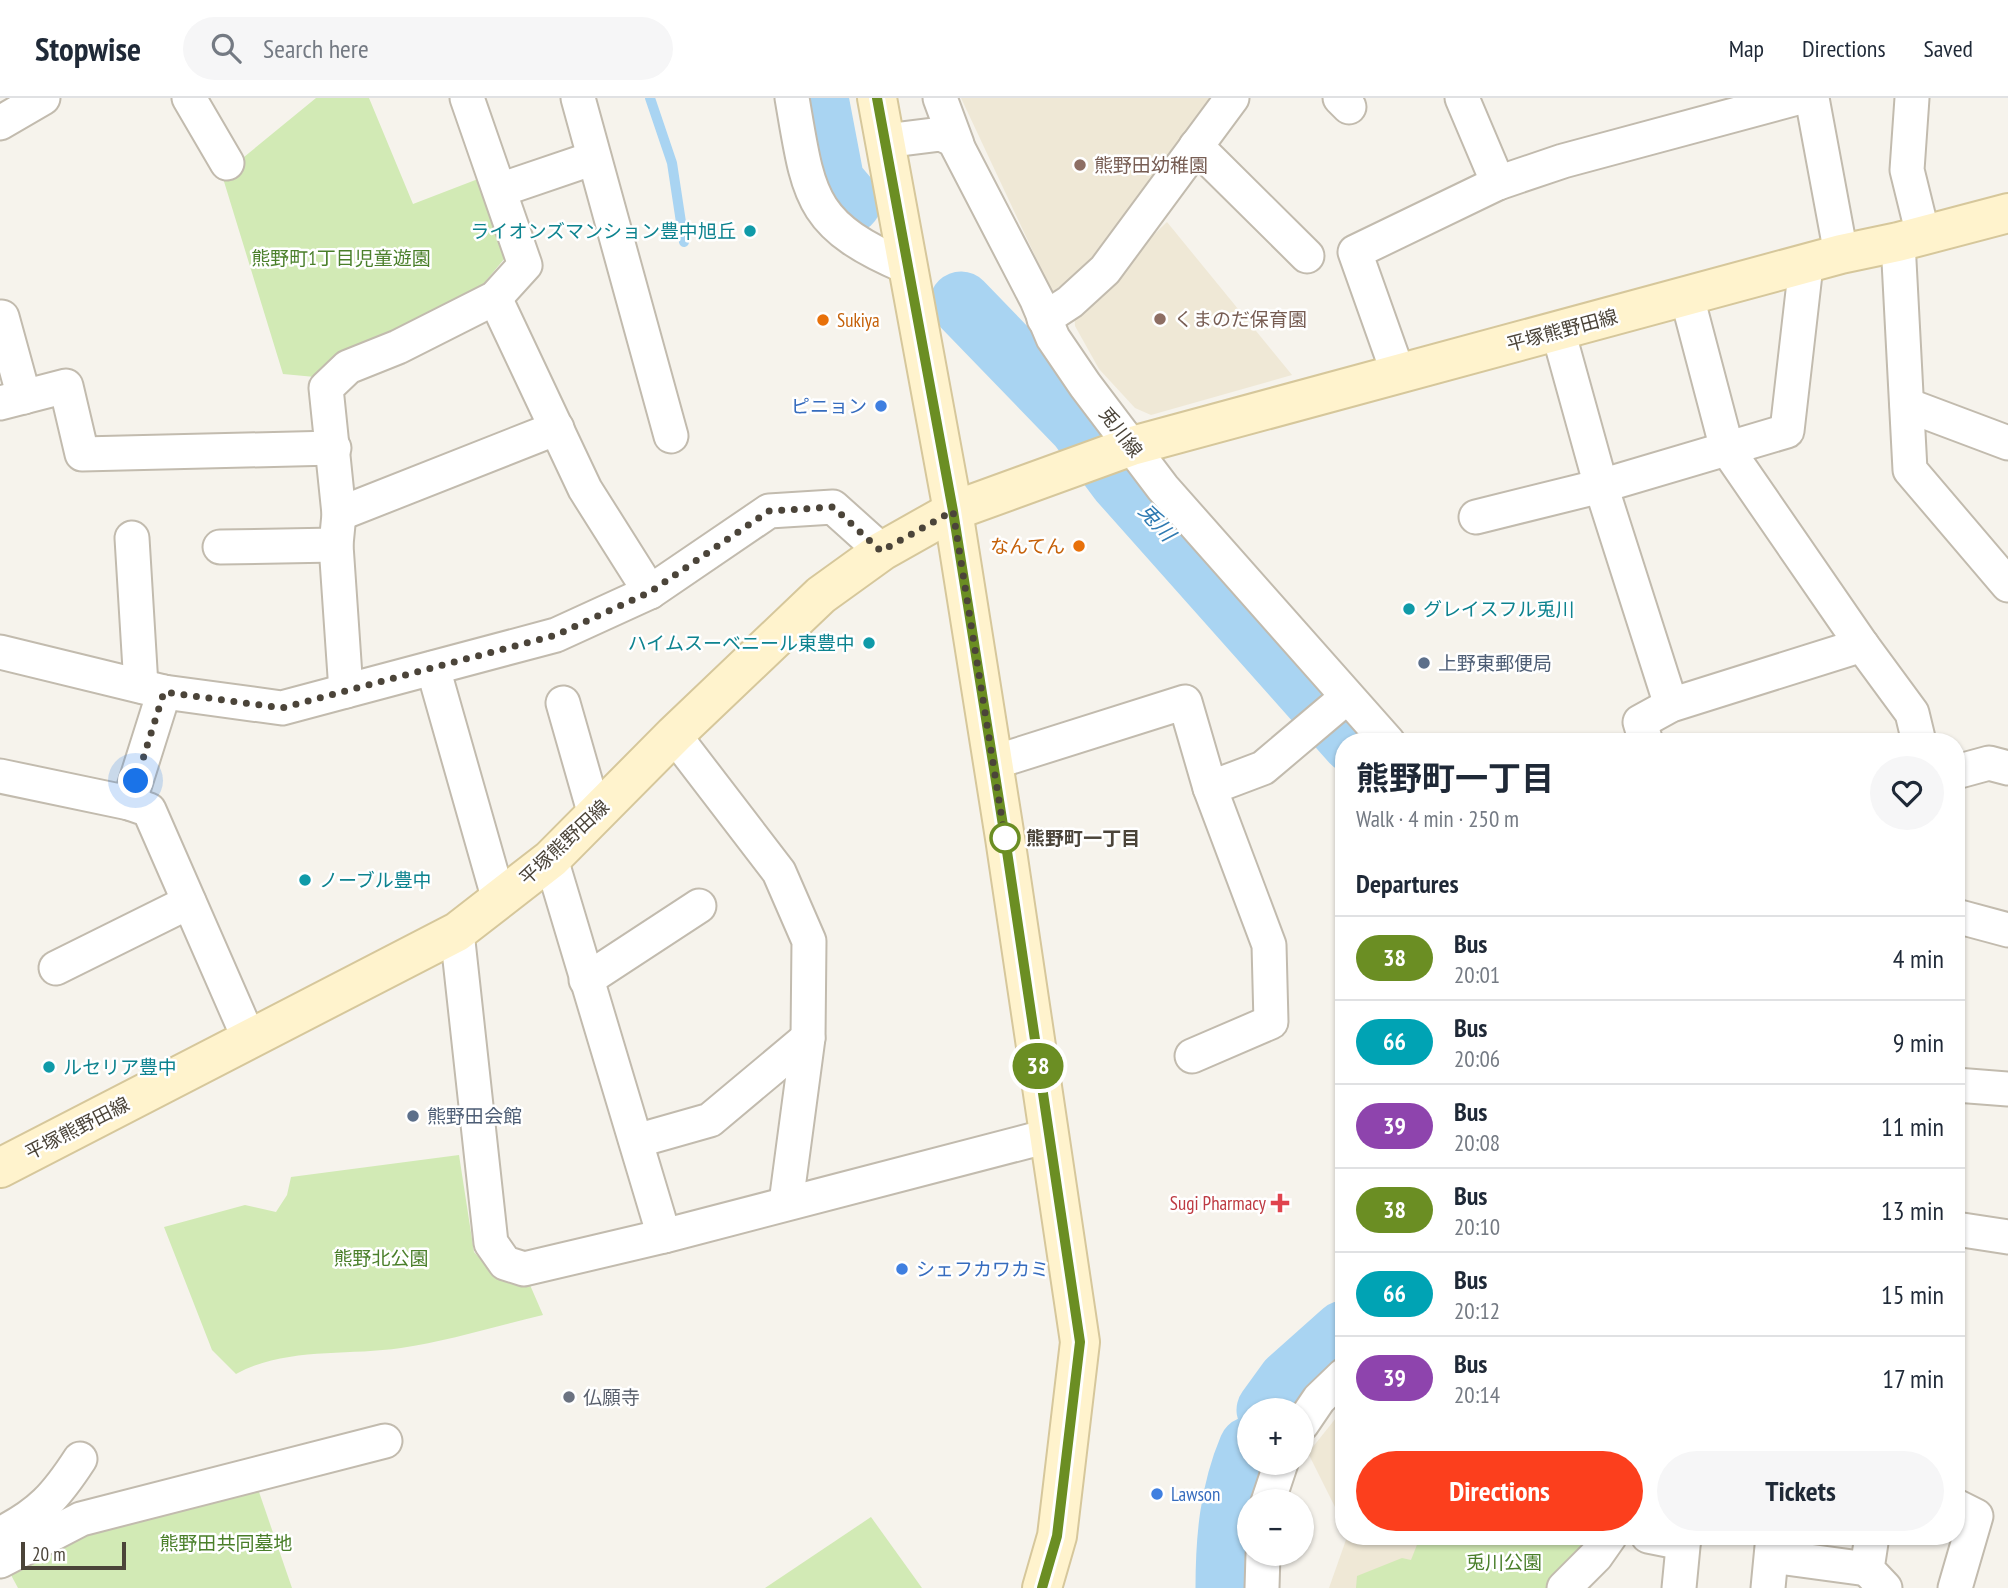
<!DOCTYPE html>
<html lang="en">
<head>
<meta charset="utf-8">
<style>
  body { margin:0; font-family:"PT Sans Narrow","Noto Sans JP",sans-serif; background:#f6f6f7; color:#1f2937; height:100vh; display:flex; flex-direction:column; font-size:26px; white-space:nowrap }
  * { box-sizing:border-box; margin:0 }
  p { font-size:23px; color:#747a83 }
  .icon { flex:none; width:38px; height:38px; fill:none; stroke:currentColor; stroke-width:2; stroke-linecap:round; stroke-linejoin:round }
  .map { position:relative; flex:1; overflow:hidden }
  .details { position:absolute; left:1335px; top:635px; width:630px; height:812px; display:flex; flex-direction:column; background:#fff; border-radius:28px; box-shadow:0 2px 5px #0004 }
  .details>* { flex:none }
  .badge { padding:0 14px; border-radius:23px; font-size:24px; line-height:46px }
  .tools { position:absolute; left:1237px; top:1300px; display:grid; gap:14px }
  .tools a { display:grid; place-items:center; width:77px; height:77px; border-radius:50%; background:#fff; box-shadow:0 2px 5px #0004; font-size:35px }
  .scale { position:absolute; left:21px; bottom:18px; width:105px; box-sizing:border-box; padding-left:7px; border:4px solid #4b4439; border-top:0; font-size:19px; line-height:24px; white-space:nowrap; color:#4b4439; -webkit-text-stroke:5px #fff; paint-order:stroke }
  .you { position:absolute; width:35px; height:35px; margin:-18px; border:5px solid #fff; border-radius:50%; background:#1a73e8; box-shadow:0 0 0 10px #1a73e833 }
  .map>.badge { position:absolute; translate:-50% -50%; box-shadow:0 0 0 4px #fff }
  h2 { padding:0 21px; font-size:26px; line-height:63px }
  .round { display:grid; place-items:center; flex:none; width:74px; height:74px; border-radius:37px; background:#f6f6f7 }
  .overview { display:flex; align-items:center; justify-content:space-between; height:119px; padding:0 21px }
  h1 { font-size:33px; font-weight:700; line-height:52px }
  .button { display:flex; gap:14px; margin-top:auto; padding:14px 21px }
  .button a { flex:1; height:80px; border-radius:42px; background:#fc3f1d; color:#fff; font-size:28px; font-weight:700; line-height:80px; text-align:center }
  .button a+a { background:#f6f6f7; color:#1f2937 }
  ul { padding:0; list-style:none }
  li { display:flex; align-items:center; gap:21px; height:84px; padding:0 21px; border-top:2px solid #e0e1e3 }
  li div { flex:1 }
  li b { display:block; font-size:26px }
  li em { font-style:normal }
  li .badge { min-width:77px; font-weight:700; text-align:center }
  header { display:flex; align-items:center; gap:42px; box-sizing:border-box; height:98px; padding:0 35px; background:#fff; border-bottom:2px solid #e0e1e3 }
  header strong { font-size:33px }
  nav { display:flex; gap:38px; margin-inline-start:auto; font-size:24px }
  .search { width:490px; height:63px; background:#f6f6f7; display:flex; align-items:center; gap:18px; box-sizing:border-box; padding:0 24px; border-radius:38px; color:#747a83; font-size:26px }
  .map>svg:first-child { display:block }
  .education { fill:#efe8d6 }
  .green { fill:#d2eab5 }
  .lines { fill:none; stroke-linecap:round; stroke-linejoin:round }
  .stream { stroke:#a9d4f2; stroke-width:10 }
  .river { stroke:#a9d4f2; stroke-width:63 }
  .street-casing { stroke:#c2bbae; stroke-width:37 }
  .secondary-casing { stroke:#d6c79b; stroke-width:42 }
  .street { stroke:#fff; stroke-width:33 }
  .secondary { stroke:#fff3cd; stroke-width:38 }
  .line-casing { stroke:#fff; stroke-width:16 }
  .line { stroke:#6b8e23; stroke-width:10 }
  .walk { stroke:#4b4439; stroke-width:7; stroke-dasharray:0 12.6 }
  .education-dot { fill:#8d6e63; stroke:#fff; stroke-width:2.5 }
  .culture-dot { fill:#0f9aa8; stroke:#fff; stroke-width:2.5 }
  .food-dot { fill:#e8710a; stroke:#fff; stroke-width:2.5 }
  .shop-dot { fill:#3f7fe0; stroke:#fff; stroke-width:2.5 }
  .service-dot { fill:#5c6f8a; stroke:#fff; stroke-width:2.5 }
  .stop-dot { fill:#fff; stroke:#6b8e23; stroke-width:3.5 }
  .health-dot { fill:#e0444e; stroke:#fff; stroke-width:2.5 }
  .worship-dot { fill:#6b7280; stroke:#fff; stroke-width:2.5 }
  .labels { text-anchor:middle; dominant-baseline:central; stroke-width:5; stroke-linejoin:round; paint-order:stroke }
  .education-label { font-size:19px; fill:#785e54; stroke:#fff; text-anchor:start }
  .culture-label { font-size:19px; fill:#0d838f; stroke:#fff; text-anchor:start }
  .park-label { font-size:19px; fill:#4a7f2a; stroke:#fff }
  .food-label { font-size:19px; fill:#c56008; stroke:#fff; text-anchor:start }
  .street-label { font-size:19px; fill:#4b4439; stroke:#fff }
  .shop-label { font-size:19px; fill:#366cbe; stroke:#fff; text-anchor:start }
  .service-label { font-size:19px; fill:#4e5e75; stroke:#fff; text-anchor:start }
  .stop-label { font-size:19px; font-weight:bold; fill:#4b4439; stroke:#fff; text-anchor:start }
  .health-label { font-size:19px; fill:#be3a42; stroke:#fff; text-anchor:end }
  .worship-label { font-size:19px; fill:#5b616d; stroke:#fff; text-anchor:start }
  .water-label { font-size:21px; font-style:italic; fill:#2e7ab2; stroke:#fff }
</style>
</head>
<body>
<header>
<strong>Stopwise</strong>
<div class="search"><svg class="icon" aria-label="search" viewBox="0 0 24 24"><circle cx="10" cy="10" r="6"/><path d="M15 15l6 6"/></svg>Search here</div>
<nav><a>Map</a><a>Directions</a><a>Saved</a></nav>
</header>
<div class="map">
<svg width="2008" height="1490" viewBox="0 0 2008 1490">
  <rect width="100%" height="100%" fill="#f6f3ec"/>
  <g class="education">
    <polygon points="961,0 1213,0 1108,153 1052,194"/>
    <polygon points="1167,124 1292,277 1151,317 1135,310 1099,271 1075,228 1074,214"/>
    <polygon points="1344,1310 1344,1427 1308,1355"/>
    <polygon points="1347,1439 1420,1439 1412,1463 1424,1490 1329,1490"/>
  </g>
  <g class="green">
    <polygon points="316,0 369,0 413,106 478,81 510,154 480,190 315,279 283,276 222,77"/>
    <path d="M459,1057L474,1154L501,1183L530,1187L543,1217C496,1228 448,1243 401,1250C346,1258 285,1249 236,1276L212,1252L164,1129L245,1107L276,1114L287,1097L291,1079Z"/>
    <polygon points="258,1391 292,1490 18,1490 11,1477 84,1434"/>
    <polygon points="871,1419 922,1490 765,1490"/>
    <polygon points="1420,1439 1597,1439 1548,1490 1356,1490 1357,1478 1402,1460 1411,1462"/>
  </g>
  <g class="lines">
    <polyline class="stream" points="650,0 672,65 684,144"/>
    <g class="river">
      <polyline points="817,0 833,84 850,104"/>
      <polyline points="961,205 1079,327 1120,382 1353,644"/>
      <polyline points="1268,1312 1289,1283 1344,1234"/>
      <path d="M1227,1490C1227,1441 1231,1395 1250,1350"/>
    </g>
    <g class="street-casing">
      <g id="street">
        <polyline points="189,0 227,65"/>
        <polyline points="578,0 671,338"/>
        <path d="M792,0C809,98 808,127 907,169"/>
        <polyline points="940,0 957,46"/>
        <polyline points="1340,0 1349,9"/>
        <polyline points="1462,0 1498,85"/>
        <polyline points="1812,0 1841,156"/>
        <polyline points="1912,0 1907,72 1923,137"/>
        <polyline points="0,25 43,0"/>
        <polyline points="885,43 941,36 954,42 1037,202 1053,240 1085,287 1163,390 1388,644"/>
        <polyline points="1196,48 1307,158"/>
        <polyline points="500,92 594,60"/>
        <polyline points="1898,144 1910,372 2008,487"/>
        <polyline points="1687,199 1727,351 1862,547 1912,615 1919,644"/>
        <polyline points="495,200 585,391 650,494"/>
        <polyline points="2,219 24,299"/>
        <polyline points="1044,221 1070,204 1105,172 1232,0"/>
        <polyline points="1558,233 1601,388 1671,607"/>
        <polyline points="1398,275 1355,154 1498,85 1563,63 1797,0"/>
        <polyline points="0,305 66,288 82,356 334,350"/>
        <polyline points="1907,307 2008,345"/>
        <polyline points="339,416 557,330"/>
        <polyline points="1476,419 1601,388 1787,333 1806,167"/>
        <polyline points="132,440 141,588"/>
        <polyline points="220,449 336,447"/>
        <polyline points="0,554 164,594 282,610 556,537 650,494 769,413 833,409 882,453"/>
        <polyline points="433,570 499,802"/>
        <polyline points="346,593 336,447 339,416 326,290 348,269 398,249 495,200 525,167 467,0"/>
        <polyline points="563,605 595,717"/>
        <polyline points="674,637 779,774 809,843 808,940 786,1105"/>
        <polyline points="1646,644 1640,624 1671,607 1862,547"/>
        <polyline points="992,665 1185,604 1210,690 1269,847 1271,924 1192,958"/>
        <polyline points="1956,674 1989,665 2008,670"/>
        <polyline points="0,678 129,705 149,712 250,943"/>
        <polyline points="1210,690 1263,670 1347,599"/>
        <polyline points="129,705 164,594"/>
        <polyline points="551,761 664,1138"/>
        <polyline points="1956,818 2008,832"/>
        <polyline points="457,834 491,1145 505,1165 524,1171 664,1138 1048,1038"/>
        <polyline points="56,870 189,804"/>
        <polyline points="586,882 699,808"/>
        <polyline points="1956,987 2008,991"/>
        <polyline points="636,1043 710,1022 808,940"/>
        <polyline points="1956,1131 2008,1139"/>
        <polyline points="1302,1326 1319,1301 1344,1277"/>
        <polyline points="1268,1404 1281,1365"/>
        <path d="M0,1436C40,1416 56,1398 80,1361"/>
        <polyline points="1648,1438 1683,1445"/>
        <polyline points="1872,1438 1867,1471 1885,1490"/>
        <polyline points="1772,1458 1867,1471"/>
        <polyline points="0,1463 81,1421 385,1343"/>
        <polyline points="1262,1490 1263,1456"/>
        <polyline points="1564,1490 1596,1458 1610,1438"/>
        <polyline points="1679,1490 1684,1438"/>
        <polyline points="1768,1490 1773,1438"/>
        <polyline points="1955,1490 1976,1418 1956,1408"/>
      </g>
    </g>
    <g class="secondary-casing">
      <g id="secondary">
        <polyline points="877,0 953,413 1005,740 1080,1244 1057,1438 1042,1490"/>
        <polyline points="0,1070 457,834 551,761 674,637 821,497 882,453 953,413 1132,348 1841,156 1898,144 2008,115"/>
      </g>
    </g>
    <use href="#street" class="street"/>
    <use href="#secondary" class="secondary"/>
  </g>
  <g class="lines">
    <g class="line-casing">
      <polyline id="line" points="877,0 953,413 1005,740 1080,1244 1057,1438 1042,1490"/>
    </g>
    <use href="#line" class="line"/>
    <polyline class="walk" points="136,683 164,594 282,610 556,537 650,494 769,413 833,409 881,453 953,413 1005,740"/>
  </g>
  <g class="education-dot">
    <circle cx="1080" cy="67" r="7"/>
    <circle cx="1160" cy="221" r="7"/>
  </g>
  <g class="culture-dot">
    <circle cx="750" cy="133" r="7"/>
    <circle cx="1409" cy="511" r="7"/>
    <circle cx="869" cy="545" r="7"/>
    <circle cx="305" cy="782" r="7"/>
    <circle cx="49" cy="969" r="7"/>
  </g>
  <g class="food-dot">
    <circle cx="823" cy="222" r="7"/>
    <circle cx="1079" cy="448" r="7"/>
  </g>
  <g class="shop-dot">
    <circle cx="881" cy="308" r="7"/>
    <circle cx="902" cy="1171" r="7"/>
    <circle cx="1157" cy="1396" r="7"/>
  </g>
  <g class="service-dot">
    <circle cx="1424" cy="565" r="7"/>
    <circle cx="413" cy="1018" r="7"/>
  </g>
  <circle class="stop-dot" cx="1005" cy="740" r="14"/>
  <path class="health-dot" d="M1276.5 1094.5h7v7h7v7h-7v7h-7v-7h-7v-7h7z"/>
  <circle class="worship-dot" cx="569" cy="1299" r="7"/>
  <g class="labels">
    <g class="education-label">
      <text x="1094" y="67">熊野田幼稚園</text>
      <text x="1174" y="221">くまのだ保育園</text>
    </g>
    <g class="culture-label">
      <text x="736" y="133" text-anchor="end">ライオンズマンション豊中旭丘</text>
      <text x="1423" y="511">グレイスフル兎川</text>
      <text x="855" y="545" text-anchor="end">ハイムスーベニール東豊中</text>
      <text x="319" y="782">ノーブル豊中</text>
      <text x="63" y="969">ルセリア豊中</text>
    </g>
    <g class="park-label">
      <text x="341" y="160">熊野町1丁目児童遊園</text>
      <text x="381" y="1160">熊野北公園</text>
      <text x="226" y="1445">熊野田共同墓地</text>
      <text x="1504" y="1464">兎川公園</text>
    </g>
    <g class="food-label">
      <text x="837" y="222">Sukiya</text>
      <text x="1065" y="448" text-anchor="end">なんてん</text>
    </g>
    <g class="street-label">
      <text transform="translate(1562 232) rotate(-15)">平塚熊野田線</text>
      <text transform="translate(1121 334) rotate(53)">兎川線</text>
      <text transform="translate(564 744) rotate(-43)">平塚熊野田線</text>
      <text transform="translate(77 1030) rotate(-27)">平塚熊野田線</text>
    </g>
    <g class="shop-label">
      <text x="867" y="308" text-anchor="end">ピニョン</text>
      <text x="916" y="1171">シェフカワカミ</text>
      <text x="1171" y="1396">Lawson</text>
    </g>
    <g class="service-label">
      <text x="1438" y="565">上野東郵便局</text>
      <text x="427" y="1018">熊野田会館</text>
    </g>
    <g class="stop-label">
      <text x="1026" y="740">熊野町一丁目</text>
    </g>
    <g class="health-label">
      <text x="1266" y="1105">Sugi Pharmacy</text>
    </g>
    <g class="worship-label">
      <text x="583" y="1299">仏願寺</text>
    </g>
    <g class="water-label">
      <text transform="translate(1157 424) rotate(48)">兎川</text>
    </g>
  </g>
</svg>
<div class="tools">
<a>+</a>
<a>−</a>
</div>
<div class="scale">20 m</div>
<div class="you" style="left:136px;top:683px"></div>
<b class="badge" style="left:1038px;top:968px;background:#6b8e23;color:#fff">38</b>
<section class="details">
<div class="overview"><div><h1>熊野町一丁目</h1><p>Walk · 4 min · 250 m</p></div><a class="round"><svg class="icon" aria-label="heart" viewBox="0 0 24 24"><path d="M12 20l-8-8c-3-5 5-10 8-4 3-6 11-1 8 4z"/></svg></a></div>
<h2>Departures</h2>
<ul>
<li><span class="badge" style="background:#6b8e23;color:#fff">38</span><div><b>Bus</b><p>20:01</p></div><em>4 min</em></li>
<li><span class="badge" style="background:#00a3b4;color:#fff">66</span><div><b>Bus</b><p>20:06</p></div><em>9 min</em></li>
<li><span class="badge" style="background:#8e44ad;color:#fff">39</span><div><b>Bus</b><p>20:08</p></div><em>11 min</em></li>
<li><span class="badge" style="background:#6b8e23;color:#fff">38</span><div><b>Bus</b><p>20:10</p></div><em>13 min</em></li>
<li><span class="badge" style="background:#00a3b4;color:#fff">66</span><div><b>Bus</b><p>20:12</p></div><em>15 min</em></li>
<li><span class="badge" style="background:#8e44ad;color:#fff">39</span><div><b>Bus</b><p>20:14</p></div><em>17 min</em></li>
</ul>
<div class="button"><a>Directions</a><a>Tickets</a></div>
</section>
</div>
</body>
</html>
